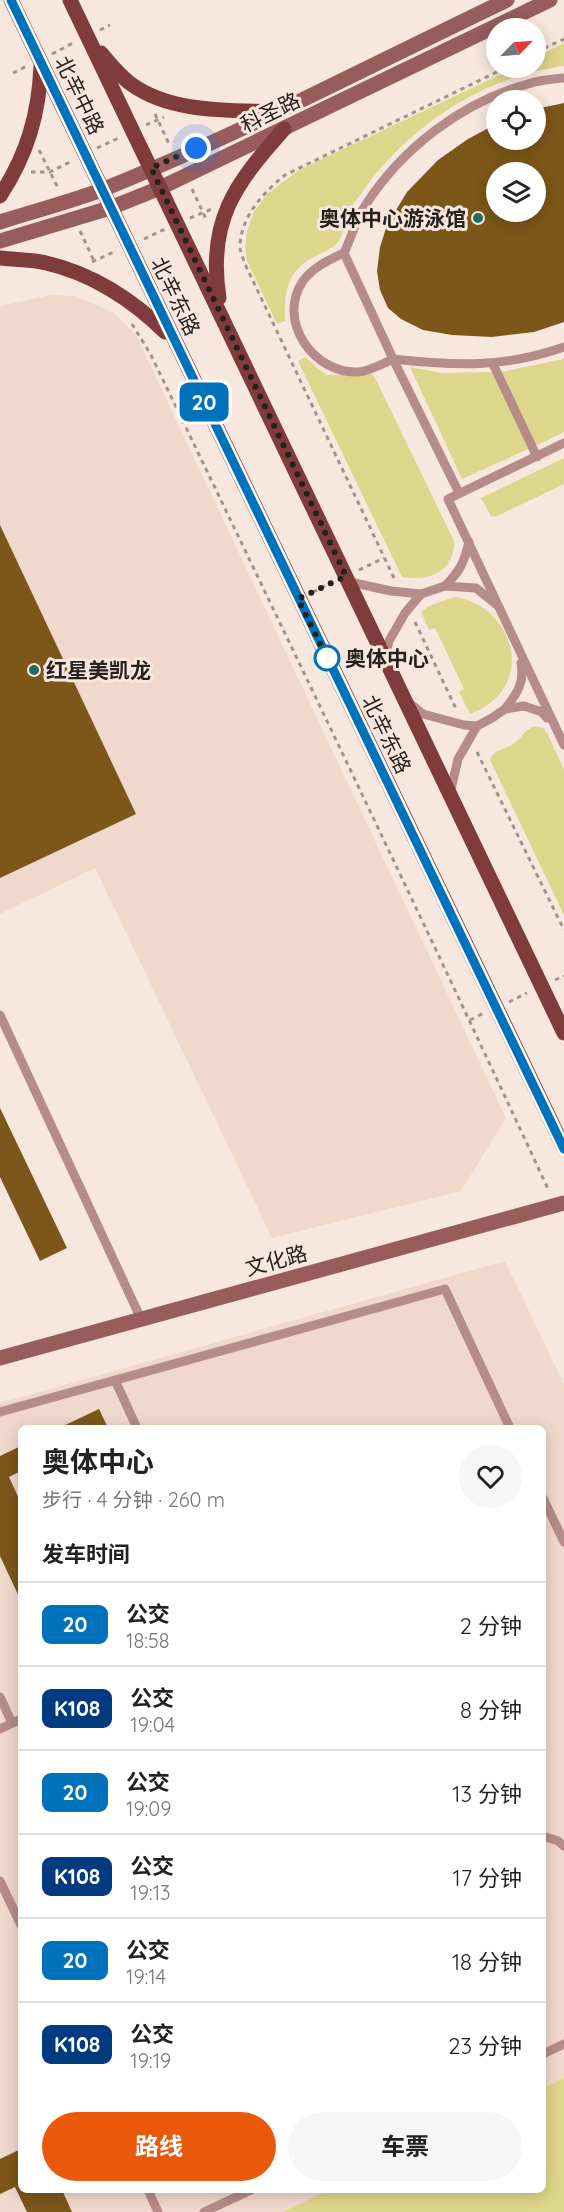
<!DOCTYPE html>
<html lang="zh">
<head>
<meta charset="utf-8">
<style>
  body { margin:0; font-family:Quicksand,"Noto Sans SC",sans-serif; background:#f6f6f6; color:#222; height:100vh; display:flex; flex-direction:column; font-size:22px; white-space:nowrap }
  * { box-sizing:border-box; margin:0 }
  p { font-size:20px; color:#767676 }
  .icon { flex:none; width:33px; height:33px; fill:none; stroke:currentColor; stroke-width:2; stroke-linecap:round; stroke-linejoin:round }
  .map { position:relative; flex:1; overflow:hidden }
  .details { position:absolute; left:18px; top:1425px; width:528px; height:768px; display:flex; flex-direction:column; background:#fff; border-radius:9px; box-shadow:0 3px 15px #0003 }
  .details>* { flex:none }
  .badge { padding:0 12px; border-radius:9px; font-size:21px; line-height:39px }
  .needle { width:39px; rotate:65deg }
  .buttons { position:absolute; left:486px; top:18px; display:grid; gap:12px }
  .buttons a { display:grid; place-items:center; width:60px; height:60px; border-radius:50%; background:#fff; box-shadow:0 3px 15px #0003; font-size:30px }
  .you { position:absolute; width:30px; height:30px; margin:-15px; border:4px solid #fff; border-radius:50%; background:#1a73e8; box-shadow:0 0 0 9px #1a73e833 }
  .map>.badge { position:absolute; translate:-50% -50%; box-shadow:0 0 0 3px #fff }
  h2 { padding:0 24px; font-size:22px; line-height:54px }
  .round { display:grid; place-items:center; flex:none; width:63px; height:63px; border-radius:32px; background:#f6f6f6 }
  .summary { display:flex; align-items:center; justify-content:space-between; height:102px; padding:0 24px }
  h1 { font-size:28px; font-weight:700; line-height:45px }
  .action { display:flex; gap:12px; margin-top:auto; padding:12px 24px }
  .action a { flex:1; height:69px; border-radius:36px; background:#ea580c; color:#fff; font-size:24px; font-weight:700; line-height:69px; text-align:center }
  .action a+a { background:#f6f6f6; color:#222 }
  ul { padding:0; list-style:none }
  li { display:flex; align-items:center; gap:18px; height:84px; padding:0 24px; border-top:2px solid #e0e0e0 }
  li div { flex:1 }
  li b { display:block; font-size:22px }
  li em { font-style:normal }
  li .badge { min-width:66px; font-weight:700; text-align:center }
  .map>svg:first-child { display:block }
  .built { fill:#f1d8cc }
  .green { fill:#ded68b }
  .building { fill:#7c571a; fill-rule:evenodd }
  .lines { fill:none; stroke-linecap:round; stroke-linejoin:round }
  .path { stroke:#a0948d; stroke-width:3; stroke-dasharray:4.5 4.5; stroke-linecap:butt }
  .lane { stroke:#b58c8a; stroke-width:9 }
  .secondary { stroke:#975d5c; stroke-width:15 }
  .primary { stroke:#803c3c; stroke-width:15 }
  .line-casing { stroke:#fff; stroke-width:14 }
  .line { stroke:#0072bc; stroke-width:9 }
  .walk { stroke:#27211e; stroke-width:6; stroke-dasharray:0 10.8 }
  .poi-dot { fill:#226b63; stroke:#f8e7de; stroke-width:2 }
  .stop-dot { fill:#fff; stroke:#0072bc; stroke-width:3 }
  .labels { text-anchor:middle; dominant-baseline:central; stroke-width:6; stroke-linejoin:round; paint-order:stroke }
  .street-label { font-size:21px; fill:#27211e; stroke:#f8e7de }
  .poi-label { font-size:21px; font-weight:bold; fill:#27211e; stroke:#f8e7de; text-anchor:end }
  .stop-label { font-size:21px; font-weight:bold; fill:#27211e; stroke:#f8e7de; text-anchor:start }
</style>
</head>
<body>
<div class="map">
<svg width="564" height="2212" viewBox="0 0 564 2212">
  <rect width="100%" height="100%" fill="#f8e7de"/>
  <g class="built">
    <polygon points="51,295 75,296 95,304 115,314 136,335 506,1118 461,1191 272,1238 95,868 0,914 0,306"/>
    <polygon points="505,1261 564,1384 564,2078 543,2088 543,1428 21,1428 21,2190 329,2190 283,2212 0,2212 0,1403"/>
  </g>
  <g class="green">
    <path d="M564,43V66C486,76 411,124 365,188C361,194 356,200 352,206C346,217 345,236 336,244C330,250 319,254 312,258C285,273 285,293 285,321L277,324L247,261L245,248L247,231L254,212L267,194L299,170L514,68H536V57Z"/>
    <path d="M305,357L326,375H360L371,374L374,376L454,541C455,571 429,582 402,577L298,361Z"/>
    <polygon points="564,359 564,432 534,447 501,372"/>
    <polygon points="410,367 442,373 492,372 528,449 462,479"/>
    <polygon points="564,458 564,484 495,517 491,516 481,498"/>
    <path d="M454,597C500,602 531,658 498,696C490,705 480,710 470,714L459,692L464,689L435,628L429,630L421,612L429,606Z"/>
    <path d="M535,726L543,728L547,733L564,769V915L490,760C494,749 504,750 513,744C522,739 524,729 535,726Z"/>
    <polygon points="564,2078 564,2212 283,2212 329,2190 543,2190 543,2088"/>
  </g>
  <g class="building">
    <path d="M564,103V322L534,332L492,337L452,335L423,330L401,319L388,308L380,290L377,271L380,247L387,225L407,192L438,160L468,139L496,124V140H536V109ZM496,172H536V212H496Z"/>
    <polygon points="0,525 136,814 0,878"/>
    <polygon points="0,1108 67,1248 40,1261 0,1177"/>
    <polygon points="99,1409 108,1428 59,1428"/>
    <polygon points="21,1446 21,1471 9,1477 21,1503 21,1601 0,1556 0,1456"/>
    <polygon points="21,2149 21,2190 62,2190 72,2212 27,2212 15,2187 0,2194 0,2159"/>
  </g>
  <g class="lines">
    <g class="path">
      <polyline points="100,30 110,25"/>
      <polyline points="536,52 564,39"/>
      <polyline points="52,54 73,43"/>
      <polyline points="13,73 27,66"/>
      <polyline points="155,114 170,146"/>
      <polyline points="146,125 164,117"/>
      <polyline points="97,148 121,137"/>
      <polyline points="39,150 59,190"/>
      <polyline points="31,172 50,172 72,161"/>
      <polyline points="192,189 207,221"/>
      <polyline points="190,218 212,209"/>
      <polyline points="80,231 95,263"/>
      <polyline points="144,239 165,229"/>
      <polyline points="92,262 116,251"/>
      <path d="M132,324L151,355C285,633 419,911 549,1191"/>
      <polyline points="359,570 384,558"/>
      <path d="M394,578L245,264C243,258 240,252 240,246C241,216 264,192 285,175L505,68"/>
      <polyline points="313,592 331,583"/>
      <polyline points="415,622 457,711"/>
      <polyline points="477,752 564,930"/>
      <polyline points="555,980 564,976"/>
      <polyline points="509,1002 527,993"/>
      <polyline points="470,1020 484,1013"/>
    </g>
    <g class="lane">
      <path d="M344,253L393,359C455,366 504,368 564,347"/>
      <polyline points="493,364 537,457"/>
      <polyline points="564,443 448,499 564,745"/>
      <path d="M459,493L393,359C382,364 370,371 358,372C314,374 276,321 303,281C313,267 329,260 344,253C351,238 356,220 365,206C401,149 462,102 528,84C539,80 552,79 564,78"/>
      <polyline points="350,582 391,591 421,594"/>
      <path d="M445,586C460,571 464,563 469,542"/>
      <polyline points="385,658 389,641 405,613 421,594 445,586 476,588 497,605"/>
      <polyline points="408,702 423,714 464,725 477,726"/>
      <path d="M505,709C517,694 525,682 521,663"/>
      <polyline points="450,794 458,759 477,726 492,718 505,709 524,706 542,712 547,718"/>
      <polyline points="0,1015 141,1319"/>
      <polyline points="115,1380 137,1428"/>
      <polyline points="0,1412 445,1289 510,1428"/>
      <polyline points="543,1498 564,1542"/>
      <polyline points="0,1697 12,1723"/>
      <polyline points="0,1729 21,1719"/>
      <polyline points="543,1836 558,1841 564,1846"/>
      <polyline points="0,1881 21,1925"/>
      <polyline points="543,2054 564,2044"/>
      <polyline points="148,2190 158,2212"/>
      <polyline points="204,2212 251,2190"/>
    </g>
    <g class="secondary">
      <path d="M0,222C34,211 70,202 104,189C241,134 373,64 507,0"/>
      <polyline points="0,241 110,208 160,188 550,0"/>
      <polyline points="0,1358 564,1203"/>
    </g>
    <g class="primary">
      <polyline points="11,0 564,1148"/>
      <polyline points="70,0 564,1033"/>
      <path d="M101,53C110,64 120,76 131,84C171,113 228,110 276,112"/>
      <path d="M0,196C27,155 39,114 41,66"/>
      <path d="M0,258C15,260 31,259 46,263C91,273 133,300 165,332"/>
      <path d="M219,298C207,221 235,184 284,129"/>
    </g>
  </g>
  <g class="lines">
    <g class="line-casing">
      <polyline id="line" points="11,0 564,1149"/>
    </g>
    <use href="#line" class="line"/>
    <polyline class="walk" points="196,148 151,168 346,576 298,599 330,664 327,658"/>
  </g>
  <g class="poi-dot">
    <circle cx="478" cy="218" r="6"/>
    <circle cx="34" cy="670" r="6"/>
  </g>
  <circle class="stop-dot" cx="327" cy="658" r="12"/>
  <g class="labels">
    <g class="street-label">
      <text transform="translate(80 95) rotate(64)">北辛中路</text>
      <text transform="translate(270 112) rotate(-26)">科圣路</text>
      <text transform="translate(176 296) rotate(64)">北辛东路</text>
      <text transform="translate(387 734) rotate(64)">北辛东路</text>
      <text transform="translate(276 1260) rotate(-15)">文化路</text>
    </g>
    <g class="poi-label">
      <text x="466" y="218">奥体中心游泳馆</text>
      <text x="46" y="670" text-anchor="start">红星美凯龙</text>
    </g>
    <g class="stop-label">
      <text x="345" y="658">奥体中心</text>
    </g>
  </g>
</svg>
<div class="buttons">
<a><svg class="needle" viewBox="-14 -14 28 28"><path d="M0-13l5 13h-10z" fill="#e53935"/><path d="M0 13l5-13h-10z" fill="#767676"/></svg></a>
<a><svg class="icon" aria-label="locate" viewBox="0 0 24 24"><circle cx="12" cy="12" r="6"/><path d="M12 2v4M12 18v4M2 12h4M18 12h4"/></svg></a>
<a><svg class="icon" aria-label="layers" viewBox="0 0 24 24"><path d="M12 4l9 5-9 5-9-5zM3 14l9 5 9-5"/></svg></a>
</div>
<div class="you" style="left:196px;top:148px"></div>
<b class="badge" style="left:204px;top:402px;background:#0072bc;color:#fff">20</b>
<section class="details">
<div class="summary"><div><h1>奥体中心</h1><p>步行 · 4 分钟 · 260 m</p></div><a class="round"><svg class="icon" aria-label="heart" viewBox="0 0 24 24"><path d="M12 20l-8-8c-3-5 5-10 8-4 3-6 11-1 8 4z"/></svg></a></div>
<h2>发车时间</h2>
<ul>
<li><span class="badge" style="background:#0072bc;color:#fff">20</span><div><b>公交</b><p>18:58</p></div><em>2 分钟</em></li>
<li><span class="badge" style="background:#003b80;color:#fff">K108</span><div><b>公交</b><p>19:04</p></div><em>8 分钟</em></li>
<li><span class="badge" style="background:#0072bc;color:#fff">20</span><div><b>公交</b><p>19:09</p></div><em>13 分钟</em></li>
<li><span class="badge" style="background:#003b80;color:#fff">K108</span><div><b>公交</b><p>19:13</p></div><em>17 分钟</em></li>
<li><span class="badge" style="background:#0072bc;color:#fff">20</span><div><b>公交</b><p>19:14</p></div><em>18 分钟</em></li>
<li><span class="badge" style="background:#003b80;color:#fff">K108</span><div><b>公交</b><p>19:19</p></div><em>23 分钟</em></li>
</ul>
<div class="action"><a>路线</a><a>车票</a></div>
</section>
</div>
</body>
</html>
